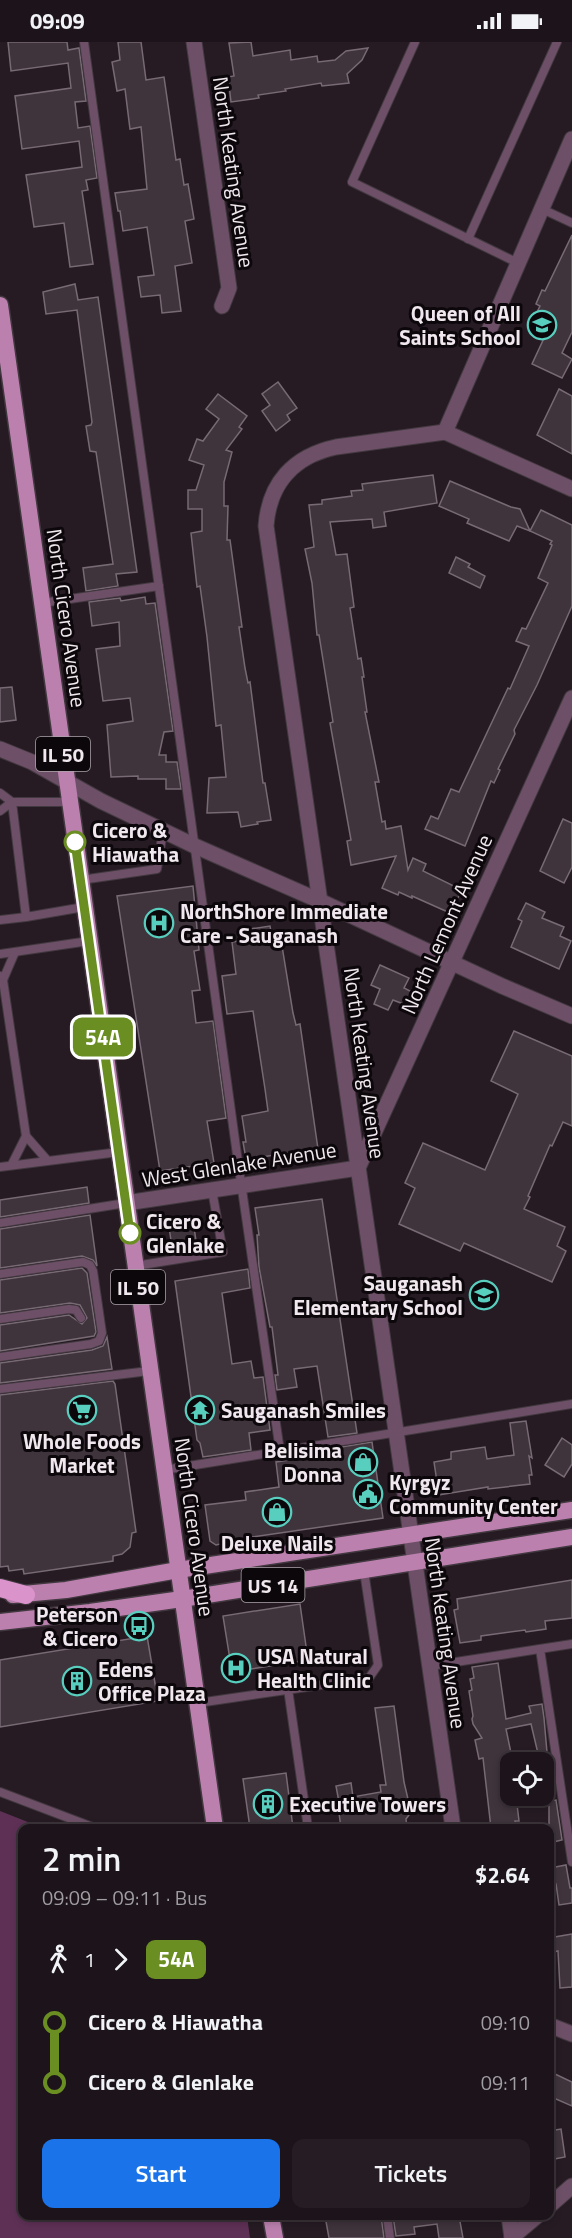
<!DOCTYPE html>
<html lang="en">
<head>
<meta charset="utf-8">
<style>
  body { margin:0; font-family:"Titillium Web",sans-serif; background:#251d23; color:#f1f3f6; height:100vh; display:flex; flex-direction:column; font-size:22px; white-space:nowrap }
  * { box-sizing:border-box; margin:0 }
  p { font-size:20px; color:#a09ea2 }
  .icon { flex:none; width:33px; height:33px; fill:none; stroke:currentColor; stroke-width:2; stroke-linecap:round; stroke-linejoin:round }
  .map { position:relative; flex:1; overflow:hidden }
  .drawer { position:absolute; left:18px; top:1782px; width:536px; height:396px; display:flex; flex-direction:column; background:#1c141a; border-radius:12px; box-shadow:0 3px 9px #0003,0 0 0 2px #3a3339 }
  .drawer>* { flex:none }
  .badge { padding:0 12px; border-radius:9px; font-size:21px; line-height:39px }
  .buttons { position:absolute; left:500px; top:1710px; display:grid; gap:12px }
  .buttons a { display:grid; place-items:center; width:54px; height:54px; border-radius:12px; background:#1c141a; box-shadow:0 3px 9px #0003,0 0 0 2px #3a3339; font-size:30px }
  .map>.badge { position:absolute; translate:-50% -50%; box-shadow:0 0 0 3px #fff }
  .legs { display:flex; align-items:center; gap:9px; height:66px; padding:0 24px; font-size:20px }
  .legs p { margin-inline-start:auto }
  .summary { display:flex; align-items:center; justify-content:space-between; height:102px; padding:0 24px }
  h1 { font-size:33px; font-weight:600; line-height:45px }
  .primary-button { display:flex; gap:12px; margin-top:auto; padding:12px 24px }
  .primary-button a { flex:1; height:69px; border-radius:12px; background:#1a73e8; color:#fff; font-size:24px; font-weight:600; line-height:69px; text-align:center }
  .primary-button a+a { background:#251d23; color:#f1f3f6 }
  ul { padding:0 24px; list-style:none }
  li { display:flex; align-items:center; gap:21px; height:60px; font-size:22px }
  li i { display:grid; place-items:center; width:9px; height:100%; margin:0 8px; background:currentColor }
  li i::after { content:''; width:15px; height:15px; margin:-8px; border:4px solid; border-radius:50%; background:#1c141a }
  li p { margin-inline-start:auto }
  li:first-child i { background:linear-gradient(#0000 50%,currentColor 0) }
  li:last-child i { background:linear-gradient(currentColor 50%,#0000 0) }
  .status { display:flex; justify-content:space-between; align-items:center; height:42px; padding:0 30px; background:#1c141a; direction:ltr }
  .status svg { height:16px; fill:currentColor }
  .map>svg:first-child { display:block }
  .green { fill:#5e3056 }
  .building { fill:#3f333c; stroke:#786a74; stroke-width:1.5 }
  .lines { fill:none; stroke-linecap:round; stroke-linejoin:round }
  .service-casing { stroke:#42383f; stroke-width:10 }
  .minor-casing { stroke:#42383f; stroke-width:17 }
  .primary-casing { stroke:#42383f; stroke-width:19 }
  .motorway-casing { stroke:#42383f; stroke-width:20 }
  .service { stroke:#6d5067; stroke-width:8 }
  .minor { stroke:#6d5067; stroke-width:15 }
  .primary { stroke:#bc80af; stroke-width:16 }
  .motorway { stroke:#db93cc; stroke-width:18 }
  .line-1-casing { stroke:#fff; stroke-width:14 }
  .line-1 { stroke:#6b8e23; stroke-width:9 }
  .stop-1-dot { fill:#fff; stroke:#6b8e23; stroke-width:3 }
  .labels { text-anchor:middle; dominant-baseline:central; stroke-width:6; stroke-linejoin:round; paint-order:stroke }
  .shield { fill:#0c070b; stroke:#aca4aa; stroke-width:1.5 }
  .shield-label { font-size:20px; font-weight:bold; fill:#f0e8ee }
  .street-label { font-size:21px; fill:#f0e8ee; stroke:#0c070b }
  .poi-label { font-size:21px; font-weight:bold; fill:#f0e8ee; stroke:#0c070b; text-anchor:start }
  .stop-label { font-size:21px; font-weight:bold; fill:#f0e8ee; stroke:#0c070b; text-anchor:start }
</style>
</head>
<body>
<div class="status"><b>09:09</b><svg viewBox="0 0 49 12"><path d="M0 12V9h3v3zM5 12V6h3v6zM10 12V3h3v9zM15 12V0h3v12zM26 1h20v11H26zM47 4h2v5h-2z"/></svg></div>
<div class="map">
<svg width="572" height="2196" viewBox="0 0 572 2196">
  <rect width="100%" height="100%" fill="#261b23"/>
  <polygon class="green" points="0,1769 43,1786 22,1786 22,2174 247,2174 250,2196 0,2196"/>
  <g class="building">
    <polygon points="8,0 67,0 68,8 79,6 86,59 75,60 78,86 90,84 97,136 86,138 88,148 82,149 93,222 70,225 64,181 34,185 26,133 82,125 79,99 22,107 15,54 71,46 68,21 11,29"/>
    <polygon points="118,0 141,0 146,38 164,35 176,118 180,117 184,143 188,142 194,177 185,179 192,221 175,224 181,269 162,271 160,253 141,255 138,235 154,233 147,185 123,189 120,169 118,169 115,151 147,147 141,85 130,87 125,47 117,49 112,20 120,18"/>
    <polygon points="251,0 253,14 290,8 291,18 317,14 318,20 335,18 346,9 368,6 362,18 347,32 349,41 322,44 321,41 285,47 286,49 258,53 259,56 231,60 228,35 234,34 229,1"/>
    <polygon points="572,193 572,290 562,311 572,317 562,336 532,322 545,294 529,286 540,264 536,262 542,248 545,249"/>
    <polygon points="75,242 78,258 98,255 137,530 116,532 118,544 86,549 83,526 113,522 96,410 90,409 86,384 91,383 92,380 81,299 77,268 46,272 43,250"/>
    <polygon points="278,340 297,366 287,373 290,378 276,389 262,369 270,363 262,352"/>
    <polygon points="559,347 572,354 572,412 537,393"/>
    <polygon points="218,352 247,374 239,385 242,387 226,408 232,410 224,440 224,464 228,464 227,498 230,498 242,585 239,585 245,626 248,641 250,640 263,741 265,741 271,778 257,780 258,782 241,785 238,770 207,771 209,736 226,735 221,683 216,684 207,595 200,544 197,545 191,491 202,489 202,467 188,467 188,448 196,448 204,423 189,418 197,397 203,399 219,377 206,367"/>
    <polygon points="433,433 437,461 384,470 386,484 373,486 372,477 330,480 336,513 347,512 354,565 350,566 358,617 361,616 364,635 362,635 367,670 365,670 379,740 375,740 382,780 385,779 386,787 401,784 408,828 413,816 426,822 423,829 462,848 450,871 412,854 412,856 399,850 398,853 382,846 396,814 351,823 347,799 351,798 330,681 333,680 319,593 317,593 312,541 305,507 314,505 309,463 322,462 322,458 352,454 351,449 363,448 362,442"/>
    <polygon points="450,439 511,465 520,467 530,489 517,484 509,499 467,481 469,477 439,464"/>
    <polygon points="541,468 572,483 572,564 537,643 514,688 515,692 498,727 500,728 494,741 491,739 465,804 425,787 431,774 438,777 451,747 459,750 508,646 510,647 529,604 516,599 522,586 526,587 548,541 538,536 552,503 550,502 552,499 530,489"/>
    <polygon points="456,515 470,522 468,525 485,534 480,546 449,531"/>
    <polygon points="145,555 146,562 155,561 173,689 164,690 159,713 166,713 166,720 177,720 181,747 166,747 166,737 138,737 138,734 111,735 107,683 133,679 130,656 103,659 96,607 120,604 119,580 92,584 89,560 120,556 121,559"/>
    <polygon points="12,645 16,678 0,680 0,646"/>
    <polygon points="563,777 572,781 572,825 564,841 540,829"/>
    <polygon points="193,844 199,908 194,909 200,948 192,949 196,981 213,979 226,1076 207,1079 214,1121 160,1129 117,854"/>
    <polygon points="526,861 545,870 542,876 564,885 560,894 571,899 559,927 511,905 522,879 518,877"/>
    <polygon points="270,884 271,890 281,898 293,971 296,983 300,982 318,1107 246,1117 243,1100 246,1100 242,1074 268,1069 265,1047 253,969 227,972 222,934 236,932 232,900 246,898 246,893 251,893 250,887"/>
    <polygon points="380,923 409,936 404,946 412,950 406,963 393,958 388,968 374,962 380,947 371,943"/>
    <polygon points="514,989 572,1014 572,1084 563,1080 552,1104 550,1103 528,1154 530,1155 524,1167 565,1185 557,1204 566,1209 552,1240 464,1201 460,1209 399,1182 415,1146 405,1141 423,1101 485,1128 518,1052 491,1039"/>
    <polygon points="87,1145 89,1161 0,1175 0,1158"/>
    <polygon points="322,1157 357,1391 328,1395 317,1324 294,1327 297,1345 277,1348 275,1333 278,1333 272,1285 270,1285 259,1225 257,1193 259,1193 255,1166"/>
    <polygon points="90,1173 97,1224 93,1218 82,1214 0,1226 0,1187"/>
    <polygon points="182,1183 182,1186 194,1185 197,1206 173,1212 169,1185"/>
    <polygon points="82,1226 87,1231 96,1290 94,1294 0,1309 0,1283 69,1273 82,1282 87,1276 80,1263 70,1261 0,1271 0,1238"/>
    <polygon points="248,1227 250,1246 222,1251 232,1322 251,1319 254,1336 263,1335 270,1388 249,1391 251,1408 203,1415 200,1401 197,1398 175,1239"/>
    <polygon points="107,1295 112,1327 0,1341 0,1321 92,1308 103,1304"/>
    <polygon points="113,1339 115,1342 136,1490 132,1491 130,1505 122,1512 113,1514 113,1519 24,1532 23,1527 9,1529 8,1524 0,1525 0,1353"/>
    <polygon points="526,1379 532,1416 529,1414 532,1433 529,1433 530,1442 488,1447 488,1445 439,1453 434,1420 451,1417 451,1410 485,1405 487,1417 514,1413 510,1381"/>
    <polygon points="562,1396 572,1403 572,1422 564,1435 545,1423"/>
    <polygon points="372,1400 383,1476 252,1495 216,1503 210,1499 205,1463 246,1458 245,1450 279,1445 276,1420 330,1412 329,1407"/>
    <polygon points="572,1538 572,1576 545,1579 546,1587 526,1590 525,1588 481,1594 481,1598 460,1601 454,1568 458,1567 457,1557"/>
    <polygon points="300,1562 308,1618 232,1630 223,1574"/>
    <polygon points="147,1594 158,1659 0,1685 0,1618"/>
    <polygon points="498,1621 506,1677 531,1671 529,1664 542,1662 544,1676 548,1722 540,1720 531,1682 506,1687 511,1711 505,1712 510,1754 516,1754 519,1779 515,1779 517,1786 491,1786 483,1716 479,1717 475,1698 482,1696 473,1682 472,1677 473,1674 469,1649 472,1648 470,1637 474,1636 472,1625"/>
    <polygon points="394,1664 404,1740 408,1757 409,1773 406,1777 407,1786 359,1786 359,1784 341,1786 339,1771 341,1771 336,1744 351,1741 353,1755 381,1750 380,1743 386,1743 375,1666"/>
    <polygon points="286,1731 293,1786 250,1786 243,1737"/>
    <polygon points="556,1758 562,1798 549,1801 549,1759"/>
    <polygon points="566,1823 570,1846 572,1846 572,1861 559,1863 556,1842 553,1842 550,1826"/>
    <polygon points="572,1892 572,1945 560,1946 558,1909 549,1911 549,1896"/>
    <polygon points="555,2032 572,2040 572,2064 549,2054 549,2035 553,2037"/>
    <polygon points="561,2087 565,2115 549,2118 549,2089"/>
    <polygon points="325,2174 381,2174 384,2196 329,2196"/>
    <polygon points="393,2174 459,2174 463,2196 439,2196 437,2182 414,2185 415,2192 396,2194"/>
  </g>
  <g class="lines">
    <g class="service-casing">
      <g id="service">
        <polyline points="84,0 238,1120 280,1409"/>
        <polyline points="415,0 352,140 518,221"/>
        <polyline points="542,167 572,181"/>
        <polyline points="468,197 557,0"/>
        <polyline points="42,561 159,544"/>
        <polyline points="0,751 12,760 70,760"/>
        <polyline points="12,760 26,875 84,865"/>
        <polyline points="0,769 12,760"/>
        <polyline points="81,838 157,827 163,789"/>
        <polyline points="0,878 26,875"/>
        <polyline points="0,912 89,899"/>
        <polyline points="0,934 3,938 26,1094 47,1118"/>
        <polyline points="3,938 15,910"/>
        <polyline points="12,1122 26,1094"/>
        <polyline points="0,1125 119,1110"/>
        <polyline points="0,1181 126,1161"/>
        <polyline points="135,1224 223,1210 212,1148"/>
        <polyline points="0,1232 83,1220 90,1223 93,1229 102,1291 99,1299 91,1302 0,1315"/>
        <polyline points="0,1277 69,1267 76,1268 81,1276"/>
        <polyline points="0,1347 149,1329"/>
        <polyline points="164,1428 572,1362"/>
        <polyline points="540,1607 572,1820"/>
        <polyline points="430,1624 572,1602"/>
        <polyline points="288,1647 308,1786"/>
        <polyline points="198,1661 369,1636 378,1623 364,1529"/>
        <polyline points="0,1750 95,1786"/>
        <polyline points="387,2174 390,2196"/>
      </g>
    </g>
    <g class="minor-casing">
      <g id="minor">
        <polyline points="194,0 229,246 222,264"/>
        <path d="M445,390L336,405C294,414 269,441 266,484L453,1786"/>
        <polyline points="445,390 572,97"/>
        <polyline points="445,390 572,447"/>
        <polyline points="0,707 32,720 101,759 195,804 320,859 502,944 572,974"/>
        <polyline points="126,1161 358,1126 572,656"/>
        <polyline points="549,1983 572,1992"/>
        <polyline points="549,2164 572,2144"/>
        <polyline points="509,2174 512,2196"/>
        <polyline points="512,2195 537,2174"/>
      </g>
    </g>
    <g class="primary-casing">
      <g id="primary">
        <polyline points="0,263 215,1786"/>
        <polyline points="13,1553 66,1548 178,1528 572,1468"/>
        <polyline points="0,1580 90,1570 182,1557 572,1495"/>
        <polyline points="271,2174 275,2196"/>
      </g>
    </g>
    <g class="motorway-casing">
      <polyline id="motorway" points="0,1546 26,1553"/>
    </g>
    <use href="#service" class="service"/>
    <use href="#minor" class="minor"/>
    <use href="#primary" class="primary"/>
    <use href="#motorway" class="motorway"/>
  </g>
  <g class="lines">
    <g class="line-1-casing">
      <polyline id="line-1" points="75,800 130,1191"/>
    </g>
    <use href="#line-1" class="line-1"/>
  </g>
  <defs>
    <g id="school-ring" transform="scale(1.5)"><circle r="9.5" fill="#0c070b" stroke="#58cebf" stroke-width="1.5"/><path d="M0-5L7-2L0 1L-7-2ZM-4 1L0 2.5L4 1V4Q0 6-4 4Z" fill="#58cebf"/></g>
    <g id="hospital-ring" transform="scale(1.5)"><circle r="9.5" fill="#0c070b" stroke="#58cebf" stroke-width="1.5"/><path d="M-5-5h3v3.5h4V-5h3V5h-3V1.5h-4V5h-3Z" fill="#58cebf"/></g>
    <g id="supermarket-ring" transform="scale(1.5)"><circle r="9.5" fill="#0c070b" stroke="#58cebf" stroke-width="1.5"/><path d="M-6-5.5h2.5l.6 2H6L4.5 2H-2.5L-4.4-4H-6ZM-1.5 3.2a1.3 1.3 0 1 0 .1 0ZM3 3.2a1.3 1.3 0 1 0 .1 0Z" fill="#58cebf"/></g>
    <g id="temple-ring" transform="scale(1.5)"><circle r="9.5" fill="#0c070b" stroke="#58cebf" stroke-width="1.5"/><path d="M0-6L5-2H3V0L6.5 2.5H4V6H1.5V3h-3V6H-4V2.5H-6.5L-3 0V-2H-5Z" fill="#58cebf"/></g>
    <g id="shop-ring" transform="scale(1.5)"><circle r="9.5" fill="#0c070b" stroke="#58cebf" stroke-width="1.5"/><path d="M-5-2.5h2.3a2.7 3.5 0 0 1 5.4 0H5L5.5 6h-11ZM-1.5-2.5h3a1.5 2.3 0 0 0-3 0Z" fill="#58cebf"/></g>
    <g id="civic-ring" transform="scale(1.5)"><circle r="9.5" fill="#0c070b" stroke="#58cebf" stroke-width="1.5"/><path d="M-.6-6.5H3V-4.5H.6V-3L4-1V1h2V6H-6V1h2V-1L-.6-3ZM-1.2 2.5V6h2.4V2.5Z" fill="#58cebf"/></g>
    <g id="bus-ring" transform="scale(1.5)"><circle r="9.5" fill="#0c070b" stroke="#58cebf" stroke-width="1.5"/><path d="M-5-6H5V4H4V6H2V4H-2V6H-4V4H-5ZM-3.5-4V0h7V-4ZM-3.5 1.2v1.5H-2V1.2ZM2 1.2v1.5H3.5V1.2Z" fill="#58cebf"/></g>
    <g id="building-ring" transform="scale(1.5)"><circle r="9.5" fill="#0c070b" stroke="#58cebf" stroke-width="1.5"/><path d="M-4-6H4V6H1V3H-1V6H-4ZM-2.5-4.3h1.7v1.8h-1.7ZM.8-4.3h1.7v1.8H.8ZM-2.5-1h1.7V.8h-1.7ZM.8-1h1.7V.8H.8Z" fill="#58cebf"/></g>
  </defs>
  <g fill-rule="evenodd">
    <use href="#school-ring" x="542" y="283"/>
    <use href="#hospital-ring" x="159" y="881"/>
    <use href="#school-ring" x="484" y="1253"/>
    <use href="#supermarket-ring" x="82" y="1368"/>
    <use href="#temple-ring" x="200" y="1368"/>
    <use href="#shop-ring" x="363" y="1420"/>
    <use href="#civic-ring" x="368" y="1452"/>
    <use href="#shop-ring" x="277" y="1470"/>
    <use href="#bus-ring" x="139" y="1584"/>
    <use href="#hospital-ring" x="236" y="1626"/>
    <use href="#building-ring" x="77" y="1639"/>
    <use href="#building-ring" x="268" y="1762"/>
  </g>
  <g class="stop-1-dot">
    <circle cx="75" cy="800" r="10"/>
    <circle cx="130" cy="1191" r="10"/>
  </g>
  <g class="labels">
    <g class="shield">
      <rect x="36" y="695" width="54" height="34" rx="4.5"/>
      <rect x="111" y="1228" width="54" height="34" rx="4.5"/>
      <rect x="241.5" y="1526" width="63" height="34" rx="4.5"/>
    </g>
    <g class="shield-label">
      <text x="63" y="712">IL 50</text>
      <text x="138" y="1245">IL 50</text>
      <text x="273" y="1543">US 14</text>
    </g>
    <g class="street-label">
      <text transform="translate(234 130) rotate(82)">North Keating Avenue</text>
      <text transform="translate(67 576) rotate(82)">North Cicero Avenue</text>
      <text transform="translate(446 882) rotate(-66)">North Lemont Avenue</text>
      <text transform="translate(365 1021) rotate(82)">North Keating Avenue</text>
      <text transform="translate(239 1122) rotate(-9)">West Glenlake Avenue</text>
      <text transform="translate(195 1485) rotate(82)">North Cicero Avenue</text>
      <text transform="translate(446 1591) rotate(82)">North Keating Avenue</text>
    </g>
    <g class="poi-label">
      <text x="521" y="271" text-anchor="end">Queen of All<tspan x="521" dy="24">Saints School</tspan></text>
      <text x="180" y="869">NorthShore Immediate<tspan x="180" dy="24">Care - Sauganash</tspan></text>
      <text x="463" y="1241" text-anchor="end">Sauganash<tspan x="463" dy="24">Elementary School</tspan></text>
      <text x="221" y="1368">Sauganash Smiles</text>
      <text x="82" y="1399" text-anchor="middle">Whole Foods<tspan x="82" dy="24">Market</tspan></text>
      <text x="342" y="1408" text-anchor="end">Belisima<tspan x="342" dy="24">Donna</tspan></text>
      <text x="389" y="1440">Kyrgyz<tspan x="389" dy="24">Community Center</tspan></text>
      <text x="277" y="1501" text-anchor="middle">Deluxe Nails</text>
      <text x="118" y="1572" text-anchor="end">Peterson<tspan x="118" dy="24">&amp; Cicero</tspan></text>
      <text x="257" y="1614">USA Natural<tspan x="257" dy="24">Health Clinic</tspan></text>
      <text x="98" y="1627">Edens<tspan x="98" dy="24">Office Plaza</tspan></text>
      <text x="289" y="1762">Executive Towers</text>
    </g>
    <g class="stop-label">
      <text x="92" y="788">Cicero &amp;<tspan x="92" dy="24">Hiawatha</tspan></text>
      <text x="146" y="1179">Cicero &amp;<tspan x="146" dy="24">Glenlake</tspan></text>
    </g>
  </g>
</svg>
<div class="buttons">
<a><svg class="icon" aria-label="locate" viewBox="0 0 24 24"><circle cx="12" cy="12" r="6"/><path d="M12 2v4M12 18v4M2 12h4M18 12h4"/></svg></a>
</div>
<b class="badge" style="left:103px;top:995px;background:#6b8e23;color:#fff">54A</b>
<section class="drawer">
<div class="summary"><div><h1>2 min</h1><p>09:09 – 09:11 · Bus</p></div><b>$2.64</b></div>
<div class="legs"><svg class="icon" aria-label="walk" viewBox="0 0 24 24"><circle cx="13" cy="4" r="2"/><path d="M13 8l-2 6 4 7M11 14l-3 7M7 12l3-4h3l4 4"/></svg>1<svg class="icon" aria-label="forward" viewBox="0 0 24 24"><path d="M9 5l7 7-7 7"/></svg><b class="badge" style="background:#6b8e23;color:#fff">54A</b></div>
<ul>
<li><i style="color:#6b8e23"></i><b>Cicero &amp; Hiawatha</b><p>09:10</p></li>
<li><i style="color:#6b8e23"></i><b>Cicero &amp; Glenlake</b><p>09:11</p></li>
</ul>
<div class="primary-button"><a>Start</a><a>Tickets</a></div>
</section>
</div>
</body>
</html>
